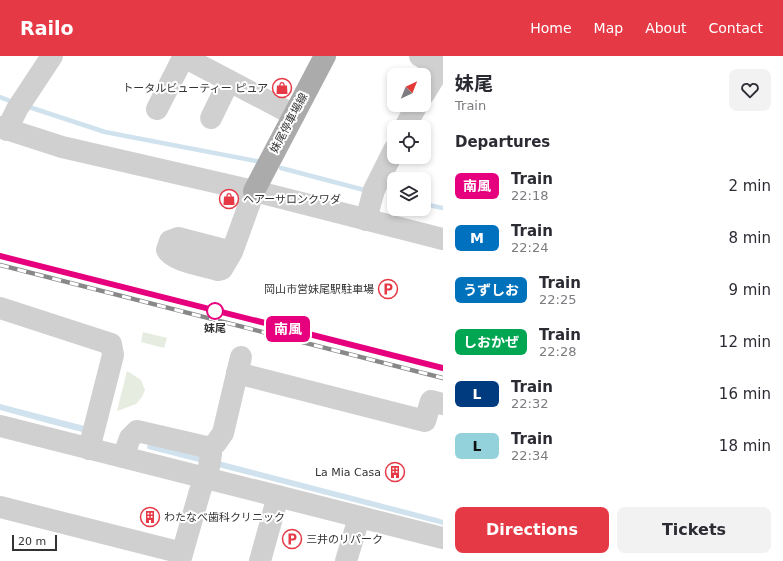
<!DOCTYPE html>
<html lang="en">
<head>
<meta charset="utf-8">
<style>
  body { margin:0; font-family:"DejaVu Sans","Noto Sans JP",sans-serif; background:#f2f2f3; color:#2b2b33; height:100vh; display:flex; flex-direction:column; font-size:15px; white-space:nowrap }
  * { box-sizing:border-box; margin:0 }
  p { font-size:13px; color:#7c7c81 }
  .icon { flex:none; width:22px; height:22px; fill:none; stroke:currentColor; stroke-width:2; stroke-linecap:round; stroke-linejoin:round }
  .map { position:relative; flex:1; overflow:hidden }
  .drawer { display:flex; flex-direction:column; background:#fff; width:340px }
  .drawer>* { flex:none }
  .badge { padding:0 8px; border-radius:6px; font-size:14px; line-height:26px }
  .needle { width:26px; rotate:43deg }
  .controls { position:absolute; left:387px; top:12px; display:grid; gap:8px }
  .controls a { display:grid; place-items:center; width:44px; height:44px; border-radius:8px; background:#fff; box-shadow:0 2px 6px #0003; font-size:20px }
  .scale { position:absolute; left:12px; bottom:10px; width:45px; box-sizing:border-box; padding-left:4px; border:2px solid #333; border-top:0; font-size:11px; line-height:14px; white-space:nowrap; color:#333; -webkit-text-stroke:3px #fff; paint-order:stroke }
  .map>.badge { position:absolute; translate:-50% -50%; box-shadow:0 0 0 2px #fff }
  h2 { padding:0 12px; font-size:15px; line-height:36px }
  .round { display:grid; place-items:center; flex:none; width:42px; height:42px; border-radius:8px; background:#f2f2f3 }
  .head { display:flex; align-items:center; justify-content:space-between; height:68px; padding:0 12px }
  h1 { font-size:19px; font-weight:700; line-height:30px }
  .action { display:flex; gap:8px; margin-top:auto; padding:8px 12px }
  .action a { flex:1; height:46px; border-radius:8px; background:#e63946; color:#fff; font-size:16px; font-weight:700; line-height:46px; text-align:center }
  .action a+a { background:#f2f2f3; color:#2b2b33 }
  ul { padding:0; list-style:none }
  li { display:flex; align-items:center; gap:12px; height:52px; padding:0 12px }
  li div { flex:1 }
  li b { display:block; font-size:15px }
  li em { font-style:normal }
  li .badge { min-width:44px; font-weight:700; text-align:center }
  header { display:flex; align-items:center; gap:24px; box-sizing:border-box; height:56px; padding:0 20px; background:#e63946; color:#fff }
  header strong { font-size:19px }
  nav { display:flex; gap:22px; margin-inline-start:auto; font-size:14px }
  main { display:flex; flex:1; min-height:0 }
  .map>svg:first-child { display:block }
  .green { fill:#e6ecdf }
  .water { fill:#cfe2ee }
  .pier { fill:#fff }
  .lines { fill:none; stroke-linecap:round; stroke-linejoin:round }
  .stream { stroke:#cfe2ee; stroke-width:4.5 }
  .minor { stroke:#d0d0d0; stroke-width:22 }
  .major { stroke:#ababab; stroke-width:22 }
  .rail-casing { stroke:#888; stroke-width:4.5 }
  .rail { stroke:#fff; stroke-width:3; stroke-dasharray:9; stroke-linecap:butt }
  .line-casing { stroke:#fff; stroke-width:9 }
  .line { stroke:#e6007e; stroke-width:6 }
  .stop-dot { fill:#fff; stroke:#e6007e; stroke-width:2 }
  .labels { text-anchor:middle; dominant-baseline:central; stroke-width:4; stroke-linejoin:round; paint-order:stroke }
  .poi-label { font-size:11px; fill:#333; stroke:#fff; text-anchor:end }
  .street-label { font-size:11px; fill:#333; stroke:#fff }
  .stop-label { font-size:11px; font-weight:bold; fill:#333; stroke:#fff }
</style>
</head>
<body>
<header>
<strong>Railo</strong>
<nav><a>Home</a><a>Map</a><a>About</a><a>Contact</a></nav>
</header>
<main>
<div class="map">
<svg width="443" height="505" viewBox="0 0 443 505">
  <rect width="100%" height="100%" fill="#fff"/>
  <g class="green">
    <polygon points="143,276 167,282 164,292 141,286"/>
    <polygon points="127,315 141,324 145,334 142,341 136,348 117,355"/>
  </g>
  <polygon class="water" points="0,348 437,462 443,464 443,469 51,368 0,354"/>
  <polygon class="pier" points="90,371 149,387 147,391 148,394 85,377"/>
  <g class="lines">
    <g class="stream">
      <polyline points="0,41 15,47"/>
      <polyline points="26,50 105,76 261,106"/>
      <polyline points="281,112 368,135"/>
      <polyline points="392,141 394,142"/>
      <polyline points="424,148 443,152"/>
    </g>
    <g class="minor">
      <polyline points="420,0 443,13"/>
      <polyline points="184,1 294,59"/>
      <polyline points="424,38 443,7"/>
      <polyline points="157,53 184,0"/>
      <polyline points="211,62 229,25"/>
      <polyline points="0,71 62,91 254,135 443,183"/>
      <polyline points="405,71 417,49"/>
      <polyline points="7,74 17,53 52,0"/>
      <polyline points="366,164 374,134 394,94"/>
      <path d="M232,196L178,182L170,185L167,194C172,205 206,210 218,214L222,213L232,196L254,135"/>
      <polyline points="0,252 111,288 113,299 89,393"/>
      <polyline points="237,317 425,365 431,345 443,348"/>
      <polyline points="0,370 443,482"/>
      <polyline points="207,393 216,387 223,377 241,301"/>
      <polyline points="123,401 130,382 137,375 202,390 207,393 211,398 209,411 200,435 180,505"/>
      <polyline points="0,451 182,497"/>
      <polyline points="260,505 278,440"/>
      <polyline points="346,505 359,462"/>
    </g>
    <polyline class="major" points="254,135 325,0"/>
    <g class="rail-casing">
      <g id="rail">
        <polyline points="0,200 443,312"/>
        <polyline points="0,209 443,322"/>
      </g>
    </g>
    <use href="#rail" class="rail"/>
  </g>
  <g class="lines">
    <g class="line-casing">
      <polyline id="line" points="0,200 443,312"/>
    </g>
    <use href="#line" class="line"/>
  </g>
  <defs>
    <g id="shop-ring" transform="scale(1)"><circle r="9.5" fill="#fff" stroke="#e63946" stroke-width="1.5"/><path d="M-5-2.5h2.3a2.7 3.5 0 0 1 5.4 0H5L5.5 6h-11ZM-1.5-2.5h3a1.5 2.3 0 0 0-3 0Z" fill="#e63946"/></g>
    <g id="parking-ring" transform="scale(1)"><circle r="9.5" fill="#fff" stroke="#e63946" stroke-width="1.5"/><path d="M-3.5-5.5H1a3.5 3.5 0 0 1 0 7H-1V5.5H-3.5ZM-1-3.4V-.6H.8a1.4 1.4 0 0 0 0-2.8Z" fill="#e63946"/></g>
    <g id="building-ring" transform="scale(1)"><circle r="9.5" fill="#fff" stroke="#e63946" stroke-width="1.5"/><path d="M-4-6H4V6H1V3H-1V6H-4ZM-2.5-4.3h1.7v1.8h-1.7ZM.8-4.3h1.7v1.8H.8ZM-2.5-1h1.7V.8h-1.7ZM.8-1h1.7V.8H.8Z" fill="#e63946"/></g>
  </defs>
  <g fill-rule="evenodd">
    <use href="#shop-ring" x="282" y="32"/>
    <use href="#shop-ring" x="229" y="143"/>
    <use href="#parking-ring" x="388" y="233"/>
    <use href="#building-ring" x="395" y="416"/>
    <use href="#building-ring" x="150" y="461"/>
    <use href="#parking-ring" x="292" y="483"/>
  </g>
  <circle class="stop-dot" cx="215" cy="255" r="8"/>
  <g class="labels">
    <g class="poi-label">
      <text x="268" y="32">トータルビューティー ピュア</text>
      <text x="243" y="143" text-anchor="start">ヘアーサロンクワダ</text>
      <text x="374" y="233">岡山市営妹尾駅駐車場</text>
      <text x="381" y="416">La Mia Casa</text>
      <text x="164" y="461" text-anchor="start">わたなべ歯科クリニック</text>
      <text x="306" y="483" text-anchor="start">三井のリパーク</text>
    </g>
    <g class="street-label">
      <text transform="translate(289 67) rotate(-62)">妹尾停車場線</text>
    </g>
    <g class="stop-label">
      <text x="215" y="272">妹尾</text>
    </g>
  </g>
</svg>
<div class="controls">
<a><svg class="needle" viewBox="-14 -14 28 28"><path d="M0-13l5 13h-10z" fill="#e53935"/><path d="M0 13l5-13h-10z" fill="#7c7c81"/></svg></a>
<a><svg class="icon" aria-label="locate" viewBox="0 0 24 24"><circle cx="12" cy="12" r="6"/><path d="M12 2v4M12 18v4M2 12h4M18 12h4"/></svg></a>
<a><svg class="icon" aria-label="layers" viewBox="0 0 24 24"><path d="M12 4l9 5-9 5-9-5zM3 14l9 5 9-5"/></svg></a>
</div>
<div class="scale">20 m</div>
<b class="badge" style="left:288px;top:273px;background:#e6007e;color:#fff">南風</b>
</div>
<section class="drawer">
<div class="head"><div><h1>妹尾</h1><p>Train</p></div><a class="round"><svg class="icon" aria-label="heart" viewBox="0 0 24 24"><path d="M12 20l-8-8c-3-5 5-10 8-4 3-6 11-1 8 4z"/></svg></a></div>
<h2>Departures</h2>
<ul>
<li><span class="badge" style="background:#e6007e;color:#fff">南風</span><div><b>Train</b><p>22:18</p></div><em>2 min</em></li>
<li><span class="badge" style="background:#0071be;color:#fff">M</span><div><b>Train</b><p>22:24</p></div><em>8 min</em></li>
<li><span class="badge" style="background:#0072bc;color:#fff">うずしお</span><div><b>Train</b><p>22:25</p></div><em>9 min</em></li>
<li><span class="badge" style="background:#00a651;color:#fff">しおかぜ</span><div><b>Train</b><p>22:28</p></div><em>12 min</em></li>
<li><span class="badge" style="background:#003b80;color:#fff">L</span><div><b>Train</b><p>22:32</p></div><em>16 min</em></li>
<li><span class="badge" style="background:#93d2da;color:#111">L</span><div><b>Train</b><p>22:34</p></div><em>18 min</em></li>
</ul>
<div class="action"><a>Directions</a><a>Tickets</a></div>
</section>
</main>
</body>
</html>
